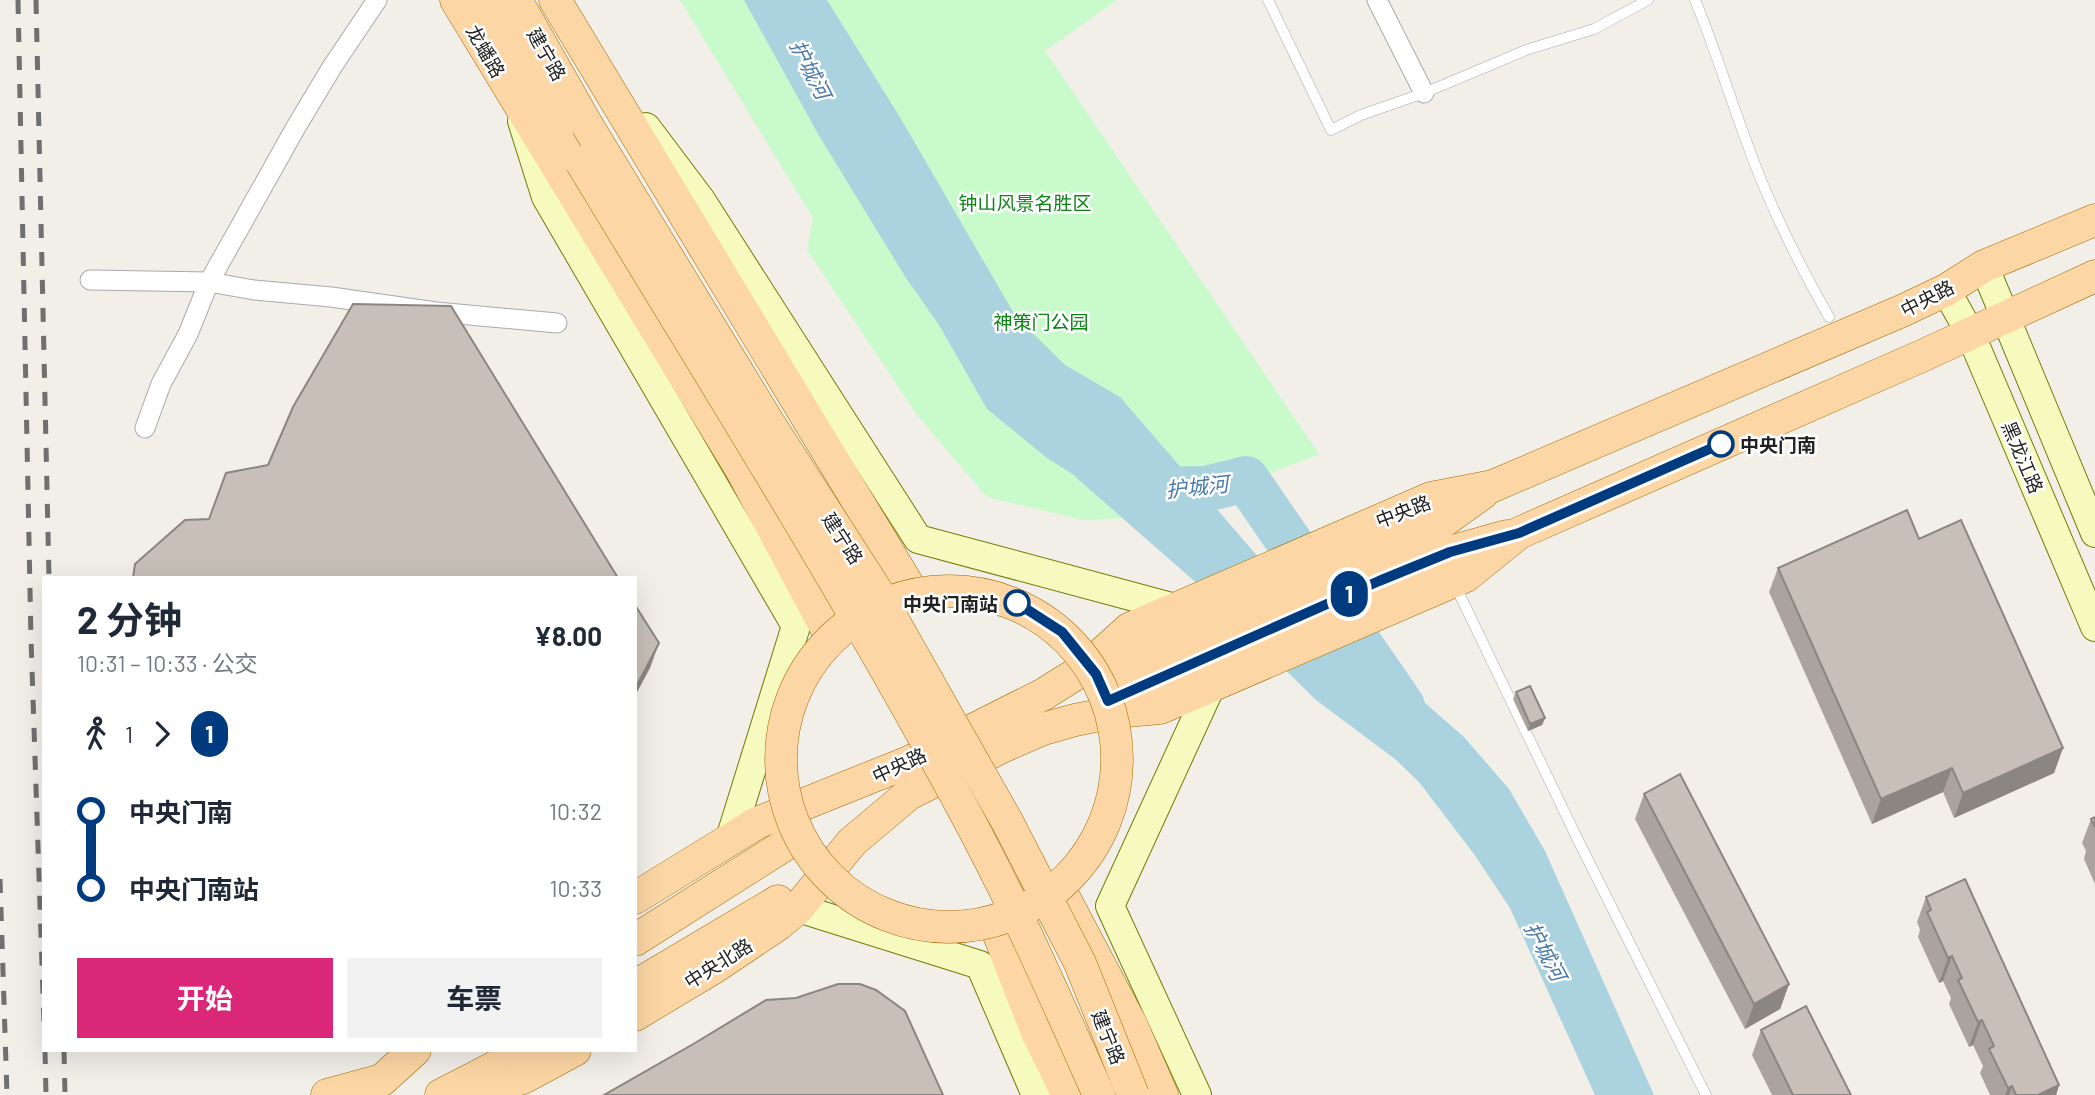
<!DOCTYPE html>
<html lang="zh">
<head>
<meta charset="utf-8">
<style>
  body { margin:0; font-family:Barlow,"Noto Sans SC",sans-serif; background:#f2f2f3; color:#1f2937; height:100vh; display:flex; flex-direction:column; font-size:26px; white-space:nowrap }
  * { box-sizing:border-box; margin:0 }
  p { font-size:23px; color:#747a83 }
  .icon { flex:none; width:38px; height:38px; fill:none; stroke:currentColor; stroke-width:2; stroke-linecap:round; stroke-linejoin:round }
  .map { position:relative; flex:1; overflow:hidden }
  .side { position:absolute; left:42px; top:576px; width:595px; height:476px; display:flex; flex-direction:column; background:#fff; border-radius:0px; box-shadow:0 7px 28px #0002 }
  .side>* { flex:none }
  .badge { padding:0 14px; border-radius:23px; font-size:24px; line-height:46px }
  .map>.badge { position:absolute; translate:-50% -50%; box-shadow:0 0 0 4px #fff }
  .legs { display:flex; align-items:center; gap:10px; height:77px; padding:0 35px; font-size:23px }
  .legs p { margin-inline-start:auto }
  .headline { display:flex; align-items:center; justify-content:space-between; height:119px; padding:0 35px }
  h1 { font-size:38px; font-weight:700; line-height:52px }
  .action { display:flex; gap:14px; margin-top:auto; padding:14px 35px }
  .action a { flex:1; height:80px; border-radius:0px; background:#db2777; color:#fff; font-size:28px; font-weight:700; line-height:80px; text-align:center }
  .action a+a { background:#f2f2f3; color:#1f2937 }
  ul { padding:0 35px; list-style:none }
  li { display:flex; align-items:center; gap:24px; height:77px; font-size:26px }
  li i { display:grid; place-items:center; width:10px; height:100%; margin:0 9px; background:currentColor }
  li i::after { content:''; width:18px; height:18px; margin:-9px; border:5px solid; border-radius:50%; background:#fff }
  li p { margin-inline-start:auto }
  li:first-child i { background:linear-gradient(#0000 50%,currentColor 0) }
  li:last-child i { background:linear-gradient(currentColor 50%,#0000 0) }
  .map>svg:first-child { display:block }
  .park { fill:#c8facc }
  .water { fill:#aad3df }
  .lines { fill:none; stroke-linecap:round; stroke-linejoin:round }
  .river { stroke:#aad3df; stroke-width:46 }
  .service-casing { stroke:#a9a9a9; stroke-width:11 }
  .minor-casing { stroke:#a9a9a9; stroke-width:21 }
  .secondary-casing { stroke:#707d05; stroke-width:30 }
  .primary-casing { stroke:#a06b00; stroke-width:33 }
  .service { stroke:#fff; stroke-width:10 }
  .minor { stroke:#fff; stroke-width:19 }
  .secondary { stroke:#f7fabf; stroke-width:28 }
  .primary { stroke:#fcd6a4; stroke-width:32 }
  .rail { stroke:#707070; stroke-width:5; stroke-dasharray:14 14; stroke-linecap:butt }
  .primary-bridge-casing { stroke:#a06b00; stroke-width:33; stroke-linecap:butt }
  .primary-bridge { stroke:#fcd6a4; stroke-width:32 }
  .wall { fill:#aba49e }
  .shaded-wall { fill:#8b8681 }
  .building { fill:#c7bfb8; stroke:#8b8681; stroke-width:2 }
  .line-1-casing { stroke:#fff; stroke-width:16 }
  .line-1 { stroke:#003b80; stroke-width:10 }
  .stop-1-dot { fill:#fff; stroke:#003b80; stroke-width:3.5 }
  .labels { text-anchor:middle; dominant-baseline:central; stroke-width:5; stroke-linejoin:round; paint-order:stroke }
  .street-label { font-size:19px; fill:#222; stroke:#fff }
  .park-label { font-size:19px; fill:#0c8416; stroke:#fff }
  .stop-label { font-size:19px; font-weight:bold; fill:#222; stroke:#fff; text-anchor:start }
  .water-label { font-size:21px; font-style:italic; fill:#4a7aab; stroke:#fff }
</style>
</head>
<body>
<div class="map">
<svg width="2095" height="1095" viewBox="0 0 2095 1095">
  <rect width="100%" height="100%" fill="#f2efe9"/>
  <polygon class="park" points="680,0 1117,0 1045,51 1319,454 1254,480 1246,495 1228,491 1187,507 1135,518 1082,520 987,497 917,415 807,250 813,218"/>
  <polygon class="water" points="744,0 827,0 901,119 1016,317 1065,365 1120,397 1259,558 1464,737 1509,789 1545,851 1654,1095 1595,1095 1510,908 1474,854 1419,782 1395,759 1316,700 1201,587 1071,473 1047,458 987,409 939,325 906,278 818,134"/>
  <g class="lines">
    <polyline class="river" points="1136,490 1206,489 1246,479 1402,706"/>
    <g class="service-casing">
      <g id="service">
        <polyline points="1268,0 1331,130 1361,115 1424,93 1526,50 1594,29 1648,0"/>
        <path d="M1695,0C1720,60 1737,122 1762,182C1781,228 1804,273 1829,317"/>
        <polyline points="1455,585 1579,842 1706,1095"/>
      </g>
    </g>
    <g class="minor-casing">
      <g id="minor">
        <polyline points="1377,0 1424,93"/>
        <polyline points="90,280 209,282 254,290 331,297 436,312 557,323"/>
        <polyline points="145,428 161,384 188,334 209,282 296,127 332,67 377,0"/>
      </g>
    </g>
    <g class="secondary-casing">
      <g id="secondary">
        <polyline points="522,121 546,197 796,626 730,839"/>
        <polyline points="646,127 701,200 918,539 1175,608"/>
        <polyline points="1984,266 2095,533"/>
        <polyline points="1946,290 1970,333 2095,627"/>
        <polyline points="798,908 980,965 1036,1095"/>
        <polyline points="1197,1095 1110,906 1211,686"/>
      </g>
    </g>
    <g class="primary-casing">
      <g id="primary">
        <polyline points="456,0 741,469 831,637"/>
        <polyline points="483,0 581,162"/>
        <polyline points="516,0 587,125"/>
        <polyline points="555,0 913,593"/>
        <polyline points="1096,674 1437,526 1483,493"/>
        <polyline points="1108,701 1379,581 1450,552 1507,536"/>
        <polyline points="1059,888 1131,1024 1162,1095"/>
        <polyline points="635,898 757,823 909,762 1044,694 1087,667 1129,629 1431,498 1493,486 1904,310 1946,290 1984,266 2095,220"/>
        <polyline points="994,922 1037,1032 1068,1095"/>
        <polyline points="635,940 799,836"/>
        <polyline points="635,986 778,901"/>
        <polyline points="635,1015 715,967 779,924 798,908 852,842 909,794 1004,746 1043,729 1075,720 1115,712 1160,708 1466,576 1519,533 1924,355 2095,276"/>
        <polyline points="327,1095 382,1080 415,1050"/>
        <polyline points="441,1095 528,1050"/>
        <polyline points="467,1095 523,1078 575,1050"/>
      </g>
    </g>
    <use href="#service" class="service"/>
    <use href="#minor" class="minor"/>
    <use href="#secondary" class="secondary"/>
    <use href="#primary" class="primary"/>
    <g class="rail">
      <polyline points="18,0 31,639 44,1024"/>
      <polyline points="36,0 49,578"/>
      <polyline points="0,879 7,1095"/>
      <polyline points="45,1050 46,1095"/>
      <polyline points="64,1050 65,1095"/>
    </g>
    <g class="primary-bridge-casing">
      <g id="primary-bridge">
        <polyline points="587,125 770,425 876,590 1008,823 1080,963 1133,1095"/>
        <path d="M581,162C716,385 856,606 978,837C1022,921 1060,1008 1099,1095"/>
        <circle cx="949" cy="759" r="168"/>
      </g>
    </g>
    <use href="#primary-bridge" class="primary-bridge"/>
  </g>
  <g class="wall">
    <polygon points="1919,539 2063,748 2054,773 1954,818 1943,792 1872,824 1769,592 1778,568"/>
    <polygon points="1516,692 1545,718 1542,725 1528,731 1513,699"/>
    <polygon points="1644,794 1789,984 1780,1009 1745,1029 1635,819"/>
    <polygon points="2095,817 2095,884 2084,859 2086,851 2082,843 2091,819"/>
    <polygon points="1926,897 2059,1085 2056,1095 1990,1095 1980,1073 1983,1066 1973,1045 1969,1047 1949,1004 1951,998 1943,981 1939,983 1918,937 1920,930 1917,922"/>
    <polygon points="1761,1030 1851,1095 1772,1095 1752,1055"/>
  </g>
  <g class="shaded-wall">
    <polygon points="659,643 650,668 635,696 635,689"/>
    <polygon points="1545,718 1542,725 1528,731 1530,724"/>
    <polygon points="2063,748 2054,773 1954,818 1963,793"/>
    <polygon points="1952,768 1943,792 1872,824 1881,799"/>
    <polygon points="1952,956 1943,981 1939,983 1948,958"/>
    <polygon points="1789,984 1780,1009 1745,1029 1754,1004"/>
    <polygon points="1982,1020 1973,1045 1969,1047 1978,1022"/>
    <polygon points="2059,1085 2056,1095 2038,1095"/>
    <polygon points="2012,1086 2009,1095 2005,1095 2008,1088"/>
  </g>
  <g class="building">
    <polygon points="353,304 451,306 618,578 133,578 135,564 185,520 209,519 226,473 268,465 293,407"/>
    <polygon points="1907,510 1919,539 1961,520 2063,748 1963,793 1952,768 1881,799 1778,568"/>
    <polygon points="635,605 659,643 635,689"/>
    <polygon points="1530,686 1545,718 1530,724 1516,692"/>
    <polygon points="1680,774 1789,984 1754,1004 1644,794"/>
    <polygon points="2095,817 2095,827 2091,819"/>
    <polygon points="1965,879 2059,1085 2038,1095 2016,1095 2012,1086 2008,1088 1989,1049 1994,1046 1982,1020 1978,1022 1958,980 1962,978 1952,956 1948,958 1927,912 1931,910 1926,897"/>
    <polygon points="838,984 860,984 876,990 905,1011 943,1095 604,1095 695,1043 766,1000 796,998"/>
    <polygon points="1806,1006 1851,1095 1793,1095 1761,1030"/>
  </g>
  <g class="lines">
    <g class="line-1-casing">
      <polyline id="line-1" points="1017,603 1062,632 1096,674 1108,701 1379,581 1450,552 1519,533 1721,444"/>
    </g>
    <use href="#line-1" class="line-1"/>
  </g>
  <g class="stop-1-dot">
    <circle cx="1721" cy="444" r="12"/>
    <circle cx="1017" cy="603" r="12"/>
  </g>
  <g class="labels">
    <g class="street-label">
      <text transform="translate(486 51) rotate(60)">龙蟠路</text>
      <text transform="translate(547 54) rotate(60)">建宁路</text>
      <text transform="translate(1927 298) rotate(-27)">中央路</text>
      <text transform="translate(2023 457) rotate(67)">黑龙江路</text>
      <text transform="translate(1403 511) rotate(-21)">中央路</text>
      <text transform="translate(843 538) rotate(57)">建宁路</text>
      <text transform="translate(899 765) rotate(-25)">中央路</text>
      <text transform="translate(718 963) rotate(-32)">中央北路</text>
      <text transform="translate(1109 1037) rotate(68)">建宁路</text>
    </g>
    <g class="park-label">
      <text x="1025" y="202">钟山风景名胜区</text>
      <text x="1041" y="321">神策门公园</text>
    </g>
    <g class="stop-label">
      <text x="1740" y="444">中央门南</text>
      <text x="998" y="603" text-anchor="end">中央门南站</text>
    </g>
    <g class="water-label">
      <text transform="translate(811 69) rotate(63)">护城河</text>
      <text transform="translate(1197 486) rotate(-6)">护城河</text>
      <text transform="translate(1546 951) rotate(62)">护城河</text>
    </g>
  </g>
</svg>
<b class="badge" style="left:1349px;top:594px;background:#003b80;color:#fff">1</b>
<section class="side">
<div class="headline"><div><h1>2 分钟</h1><p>10:31 – 10:33 · 公交</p></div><b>¥8.00</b></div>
<div class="legs"><svg class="icon" aria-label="walk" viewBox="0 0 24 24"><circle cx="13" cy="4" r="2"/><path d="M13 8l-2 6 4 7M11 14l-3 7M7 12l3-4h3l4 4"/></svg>1<svg class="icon" aria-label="forward" viewBox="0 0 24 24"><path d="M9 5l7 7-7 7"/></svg><b class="badge" style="background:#003b80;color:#fff">1</b></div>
<ul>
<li><i style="color:#003b80"></i><b>中央门南</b><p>10:32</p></li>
<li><i style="color:#003b80"></i><b>中央门南站</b><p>10:33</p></li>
</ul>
<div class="action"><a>开始</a><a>车票</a></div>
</section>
</div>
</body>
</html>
